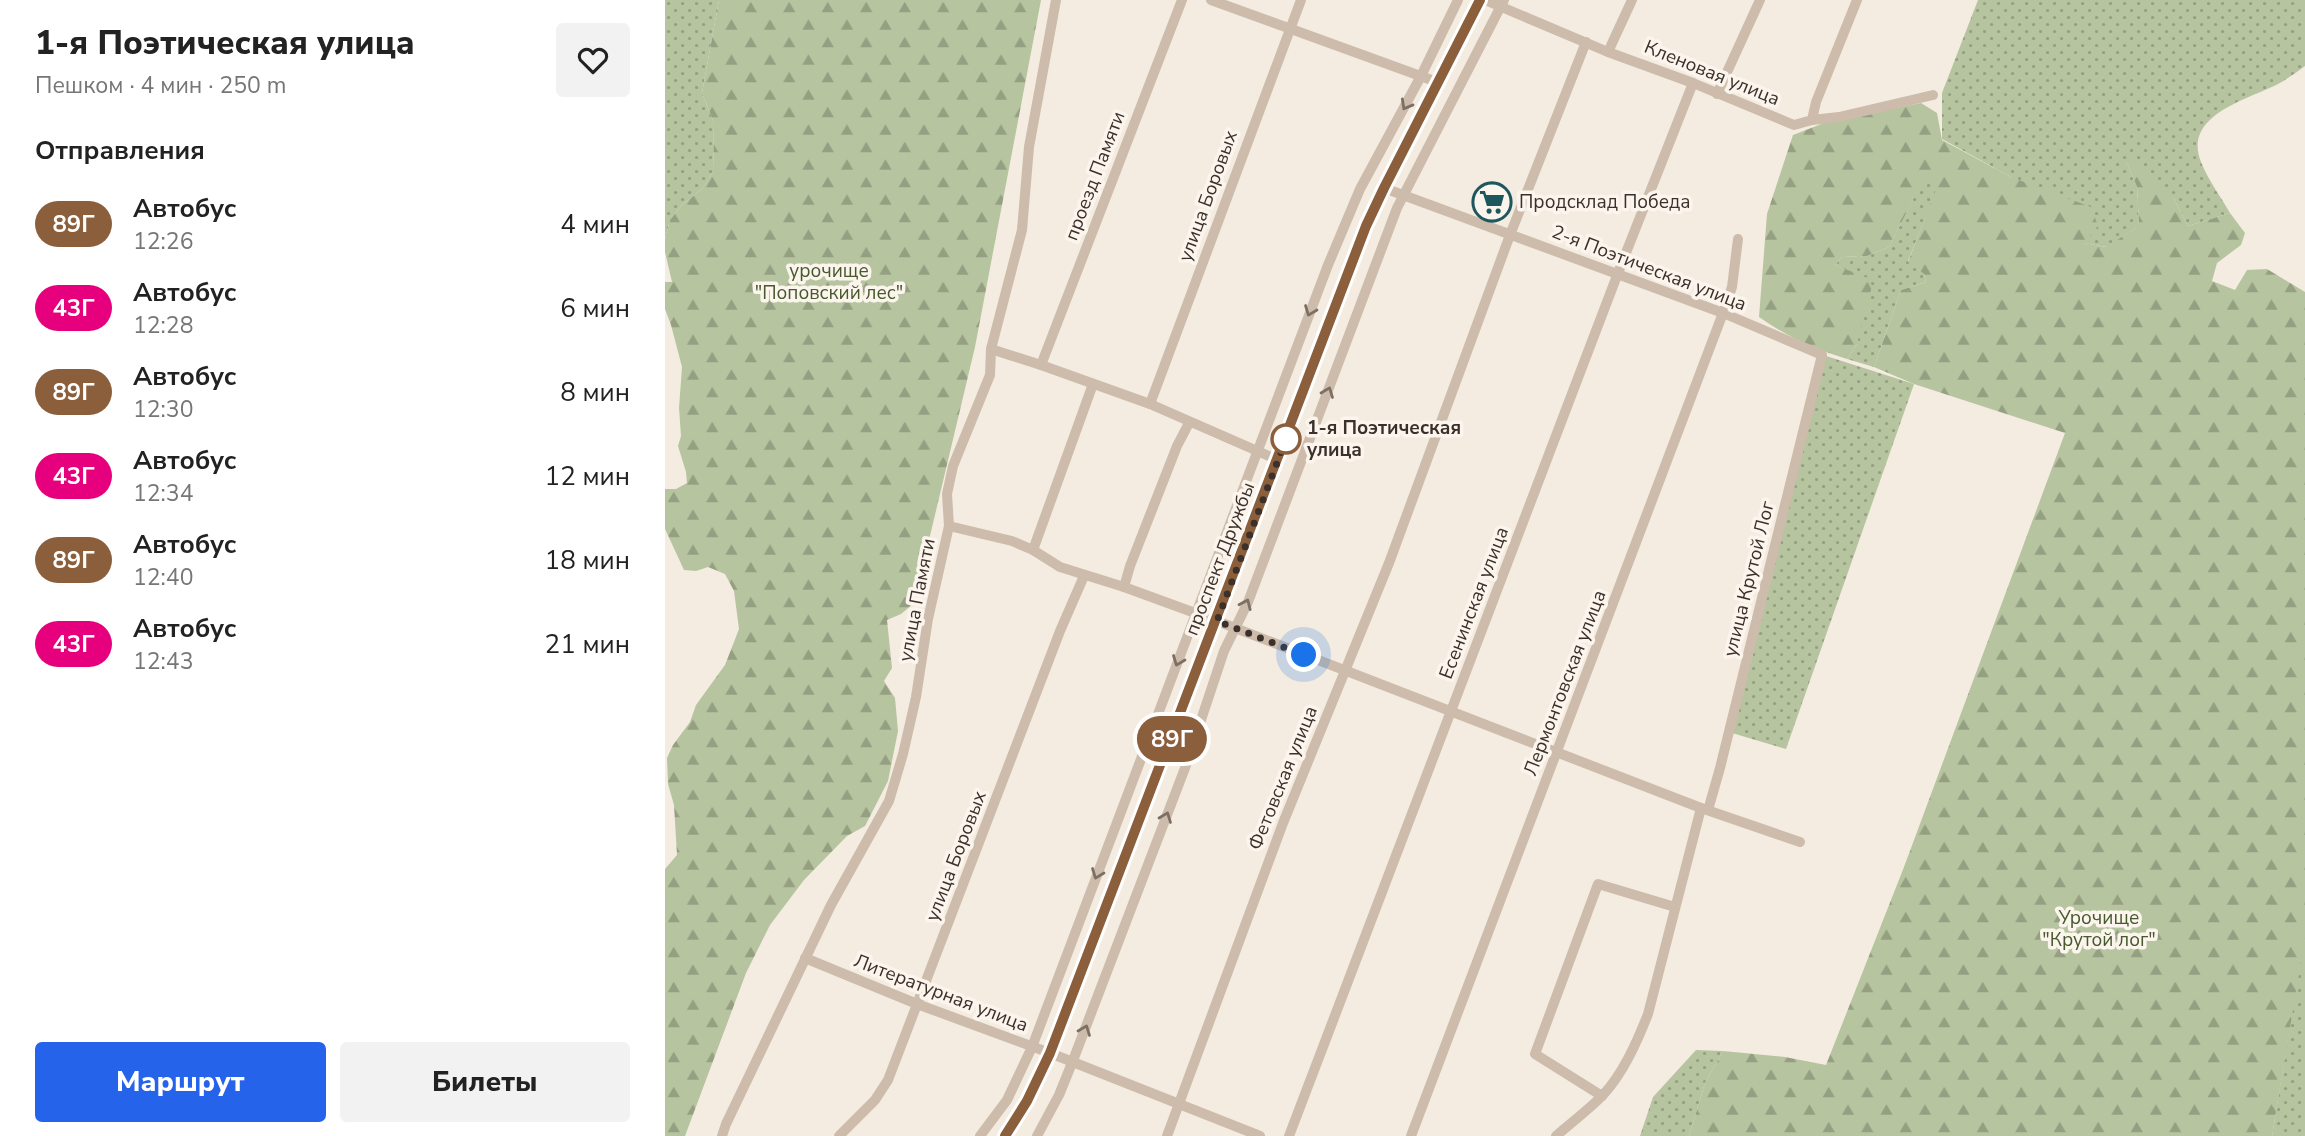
<!DOCTYPE html>
<html lang="ru">
<head>
<meta charset="utf-8">
<style>
  body { margin:0; font-family:"Nunito Sans",sans-serif; background:#f2f2f2; color:#222; height:100vh; display:flex; flex-direction:column; font-size:26px; white-space:nowrap }
  * { box-sizing:border-box; margin:0 }
  p { font-size:23px; color:#767676 }
  .icon { flex:none; width:38px; height:38px; fill:none; stroke:currentColor; stroke-width:2; stroke-linecap:round; stroke-linejoin:round }
  .map { position:relative; flex:1; overflow:hidden }
  .panel { display:flex; flex-direction:column; background:#fff; width:665px }
  .panel>* { flex:none }
  .badge { padding:0 14px; border-radius:23px; font-size:24px; line-height:46px }
  .you { position:absolute; width:35px; height:35px; margin:-18px; border:5px solid #fff; border-radius:50%; background:#1a73e8; box-shadow:0 0 0 10px #1a73e833 }
  .map>.badge { position:absolute; translate:-50% -50%; box-shadow:0 0 0 4px #fff }
  h2 { padding:0 35px; font-size:26px; line-height:63px }
  .round { display:grid; place-items:center; flex:none; width:74px; height:74px; border-radius:7px; background:#f2f2f2 }
  .summary { display:flex; align-items:center; justify-content:space-between; height:119px; padding:0 35px }
  h1 { font-size:33px; font-weight:800; line-height:52px }
  .primary-button { display:flex; gap:14px; margin-top:auto; padding:14px 35px }
  .primary-button a { flex:1; height:80px; border-radius:7px; background:#2563eb; color:#fff; font-size:28px; font-weight:800; line-height:80px; text-align:center }
  .primary-button a+a { background:#f2f2f2; color:#222 }
  ul { padding:0; list-style:none }
  li { display:flex; align-items:center; gap:21px; height:84px; padding:0 35px }
  li div { flex:1 }
  li b { display:block; font-size:26px }
  li em { font-style:normal }
  li .badge { min-width:77px; font-weight:700; text-align:center }
  main { display:flex; flex:1; min-height:0 }
  .map>svg:first-child { display:block }
  .grass { fill:url(#grass-dots) }
  .forest { fill:url(#forest-firs) }
  .lines { fill:none; stroke-linecap:round; stroke-linejoin:round }
  .street { stroke:#cdbcab; stroke-width:10 }
  .secondary { stroke:#a18b7c; stroke-width:14 }
  .oneway { stroke:#7d6f64 }
  .line-casing { stroke:#fff; stroke-width:16 }
  .line { stroke:#8b5e3c; stroke-width:10 }
  .walk { stroke:#3b302a; stroke-width:7; stroke-dasharray:0 12.6 }
  .stop-dot { fill:#fff; stroke:#8b5e3c; stroke-width:3.5 }
  .labels { text-anchor:middle; dominant-baseline:central; stroke-width:7; stroke-linejoin:round; paint-order:stroke }
  .street-label { font-size:19px; fill:#3b302a; stroke:#fbf5ed }
  .poi-label { font-size:19px; fill:#3b302a; stroke:#fbf5ed; text-anchor:start }
  .park-label { font-size:19px; fill:#475a2d; stroke:#fbf5ed }
  .stop-label { font-size:19px; font-weight:bold; fill:#3b302a; stroke:#fbf5ed; text-anchor:start }
</style>
</head>
<body>
<main>
<section class="panel">
<div class="summary"><div><h1>1-я Поэтическая улица</h1><p>Пешком · 4 мин · 250 m</p></div><a class="round"><svg class="icon" aria-label="heart" viewBox="0 0 24 24"><path d="M12 20l-8-8c-3-5 5-10 8-4 3-6 11-1 8 4z"/></svg></a></div>
<h2>Отправления</h2>
<ul>
<li><span class="badge" style="background:#8b5e3c;color:#fff">89Г</span><div><b>Автобус</b><p>12:26</p></div><em>4 мин</em></li>
<li><span class="badge" style="background:#e6007e;color:#fff">43Г</span><div><b>Автобус</b><p>12:28</p></div><em>6 мин</em></li>
<li><span class="badge" style="background:#8b5e3c;color:#fff">89Г</span><div><b>Автобус</b><p>12:30</p></div><em>8 мин</em></li>
<li><span class="badge" style="background:#e6007e;color:#fff">43Г</span><div><b>Автобус</b><p>12:34</p></div><em>12 мин</em></li>
<li><span class="badge" style="background:#8b5e3c;color:#fff">89Г</span><div><b>Автобус</b><p>12:40</p></div><em>18 мин</em></li>
<li><span class="badge" style="background:#e6007e;color:#fff">43Г</span><div><b>Автобус</b><p>12:43</p></div><em>21 мин</em></li>
</ul>
<div class="primary-button"><a>Маршрут</a><a>Билеты</a></div>
</section>
<div class="map">
<svg width="1640" height="1136" viewBox="0 0 1640 1136">
  <defs>
    <pattern id="grass-dots" width="8" height="8" patternUnits="userSpaceOnUse" patternTransform="scale(1.75)"><rect width="8" height="8" fill="#b6c49f"/><path d="M2 2h.1M6 6h.1" fill="none" stroke="#95a082" stroke-width="1.8" stroke-linecap="round"/></pattern>
    <pattern id="forest-firs" width="22" height="20" patternUnits="userSpaceOnUse" patternTransform="scale(1.75)"><rect width="22" height="20" fill="#b6c49f"/><path d="M5 1l3.5 6h-7zM16 11l3.5 6h-7z" fill="#95a082"/></pattern>
  </defs>
  <rect width="100%" height="100%" fill="#f4ece0"/>
  <g class="grass">
    <polygon points="0,0 54,0 37,93 49,123 48,172 37,189 16,206 5,220 0,239"/>
    <path d="M1313,0H1640V66C1632,72 1622,79 1613,84C1584,99 1517,115 1536,162C1543,180 1556,197 1565,213L1523,226L1509,199L1462,163L1472,187L1474,226L1442,247L1418,243L1346,177L1277,139V93Z"/>
    <polygon points="1259,177 1276,179 1243,261 1259,274 1261,282 1236,290 1209,367 1182,359 1192,344 1184,271 1170,265 1177,257 1202,256 1224,247"/>
    <polygon points="1158,355 1249,384 1121,749 1067,733"/>
    <polygon points="1640,937 1640,1136 1607,1136 1637,950"/>
    <polygon points="1031,1050 1058,1051 1040,1083 1024,1136 975,1136 988,1097"/>
  </g>
  <g class="forest">
    <polygon points="54,0 376,0 310,347 249,603 236,614 222,620 227,668 219,681 230,698 233,731 223,781 200,826 182,836 139,880 105,925 81,973 20,1136 0,1136 0,869 12,855 9,805 3,784 2,758 8,745 25,722 31,705 60,665 74,629 69,591 60,574 43,567 31,571 19,570 0,529 0,489 11,489 22,483 21,472 13,446 16,436 14,408 17,367 6,325 0,309 0,282 7,282 0,252 0,239 5,220 16,206 37,189 48,172 49,123 37,93"/>
    <path d="M1256,103L1272,113L1277,140L1346,177L1426,207L1433,226L1419,243L1441,247L1474,226L1472,187L1462,163L1470,157L1509,199L1523,226L1565,213L1580,233L1576,245L1552,263L1547,281L1570,290L1582,270L1602,269L1640,292V937L1607,1136H1024L1040,1083L1058,1051L1120,1057L1161,1065L1239,867L1400,433L1249,384L1209,367L1236,290L1261,282L1259,274L1243,262L1275,179L1267,181L1259,178L1224,247L1202,256L1177,257L1170,265L1203,278L1207,286L1192,344L1182,359C1150,349 1121,336 1094,317L1102,214L1128,135L1159,123Z"/>
  </g>
  <g class="lines">
    <g class="street">
      <polyline points="546,0 772,82"/>
      <polyline points="820,0 943,52 1028,83 1129,125 1147,120 1174,117 1268,95"/>
      <polyline points="943,52 967,0"/>
      <polyline points="1052,94 1095,0"/>
      <polyline points="1147,120 1151,102 1192,0"/>
      <polyline points="719,188 1058,313 1157,355 1055,768 1043,810"/>
      <polyline points="326,349 376,365 485,404 613,460"/>
      <polyline points="376,365 517,0"/>
      <polyline points="485,404 636,0"/>
      <polyline points="284,526 347,541 368,550 395,567 459,587 552,621 1036,808 1135,842"/>
      <polyline points="368,550 428,384"/>
      <polyline points="459,587 465,566 512,446 524,423"/>
      <polyline points="140,958 252,1004 385,1053 595,1136"/>
      <polyline points="937,1096 870,1054 933,884 1010,907"/>
      <polyline points="57,1136 61,1124 166,905 224,801 238,754 251,697 263,619 284,526 282,494 288,466 325,375 326,349 357,230 364,147 391,0"/>
      <polyline points="174,1136 210,1100 223,1080 395,631 419,576"/>
      <polyline points="315,1136 342,1100 367,1047 663,265 695,189 756,76 793,0"/>
      <polyline points="372,1136 394,1095 407,1063 520,768 559,651 583,602 732,208 839,0"/>
      <polyline points="502,1136 618,823 724,563 845,235 921,42"/>
      <polyline points="624,1136 953,273 1028,83"/>
      <polyline points="746,1136 1058,313 1067,287 1073,239"/>
      <path d="M891,1136C906,1123 923,1110 937,1096C958,1074 972,1042 983,1014L1036,808"/>
    </g>
    <polyline class="secondary" points="340,1136 362,1102 385,1053 701,226 719,188 815,0"/>
  </g>
  <defs><path id="oneway-chevron" d="M-2-3.5L2.5 0L-2 3.5" fill="none" stroke-width="1.6" stroke-linecap="round" stroke-linejoin="round" transform="scale(1.75)"/></defs>
  <g class="oneway">
    <use href="#oneway-chevron" transform="translate(741 105) rotate(119)"/>
    <use href="#oneway-chevron" transform="translate(645 311) rotate(111)"/>
    <use href="#oneway-chevron" transform="translate(663 392) rotate(-69)"/>
    <use href="#oneway-chevron" transform="translate(581 604) rotate(-66)"/>
    <use href="#oneway-chevron" transform="translate(513 661) rotate(111)"/>
    <use href="#oneway-chevron" transform="translate(501 817) rotate(-69)"/>
    <use href="#oneway-chevron" transform="translate(432 874) rotate(111)"/>
    <use href="#oneway-chevron" transform="translate(420 1030) rotate(-69)"/>
  </g>
  <g class="lines">
    <g class="line-casing">
      <polyline id="line" points="340,1136 362,1101 385,1053 701,226 719,188 815,0"/>
    </g>
    <use href="#line" class="line"/>
    <polyline class="walk" points="621,439 623,434 552,621 639,655"/>
  </g>
  <defs>
    <g id="supermarket-ring" transform="scale(2.0125)"><circle r="9.5" fill="#fbf5ed" stroke="#1e575e" stroke-width="1.5"/><path d="M-6-5.5h2.5l.6 2H6L4.5 2H-2.5L-4.4-4H-6ZM-1.5 3.2a1.3 1.3 0 1 0 .1 0ZM3 3.2a1.3 1.3 0 1 0 .1 0Z" fill="#1e575e"/></g>
  </defs>
  <g fill-rule="evenodd">
    <use href="#supermarket-ring" x="827" y="202"/>
  </g>
  <circle class="stop-dot" cx="621" cy="439" r="14"/>
  <g class="labels">
    <g class="street-label">
      <text transform="translate(1047 73) rotate(22)">Кленовая улица</text>
      <text transform="translate(430 176) rotate(-69)">проезд Памяти</text>
      <text transform="translate(543 196) rotate(-70)">улица Боровых</text>
      <text transform="translate(984 268) rotate(21)">2-я Поэтическая улица</text>
      <text transform="translate(555 559) rotate(-69)">проспект Дружбы</text>
      <text transform="translate(1084 579) rotate(-76)">улица Крутой Лог</text>
      <text transform="translate(252 600) rotate(-79)">улица Памяти</text>
      <text transform="translate(809 603) rotate(-69)">Есенинская улица</text>
      <text transform="translate(900 683) rotate(-69)">Лермонтовская улица</text>
      <text transform="translate(618 778) rotate(-68)">Фетовская улица</text>
      <text transform="translate(291 856) rotate(-69)">улица Боровых</text>
      <text transform="translate(276 993) rotate(21)">Литературная улица</text>
    </g>
    <g class="poi-label">
      <text x="854" y="202">Продсклад Победа</text>
    </g>
    <g class="park-label">
      <text x="164" y="271">урочище<tspan x="164" dy="22">"Поповский лес"</tspan></text>
      <text x="1434" y="918">Урочище<tspan x="1434" dy="22">"Крутой лог"</tspan></text>
    </g>
    <g class="stop-label">
      <text x="642" y="428">1-я Поэтическая<tspan x="642" dy="22">улица</tspan></text>
    </g>
  </g>
</svg>
<div class="you" style="left:639px;top:655px"></div>
<b class="badge" style="left:507px;top:739px;background:#8b5e3c;color:#fff">89Г</b>
</div>
</main>
</body>
</html>
